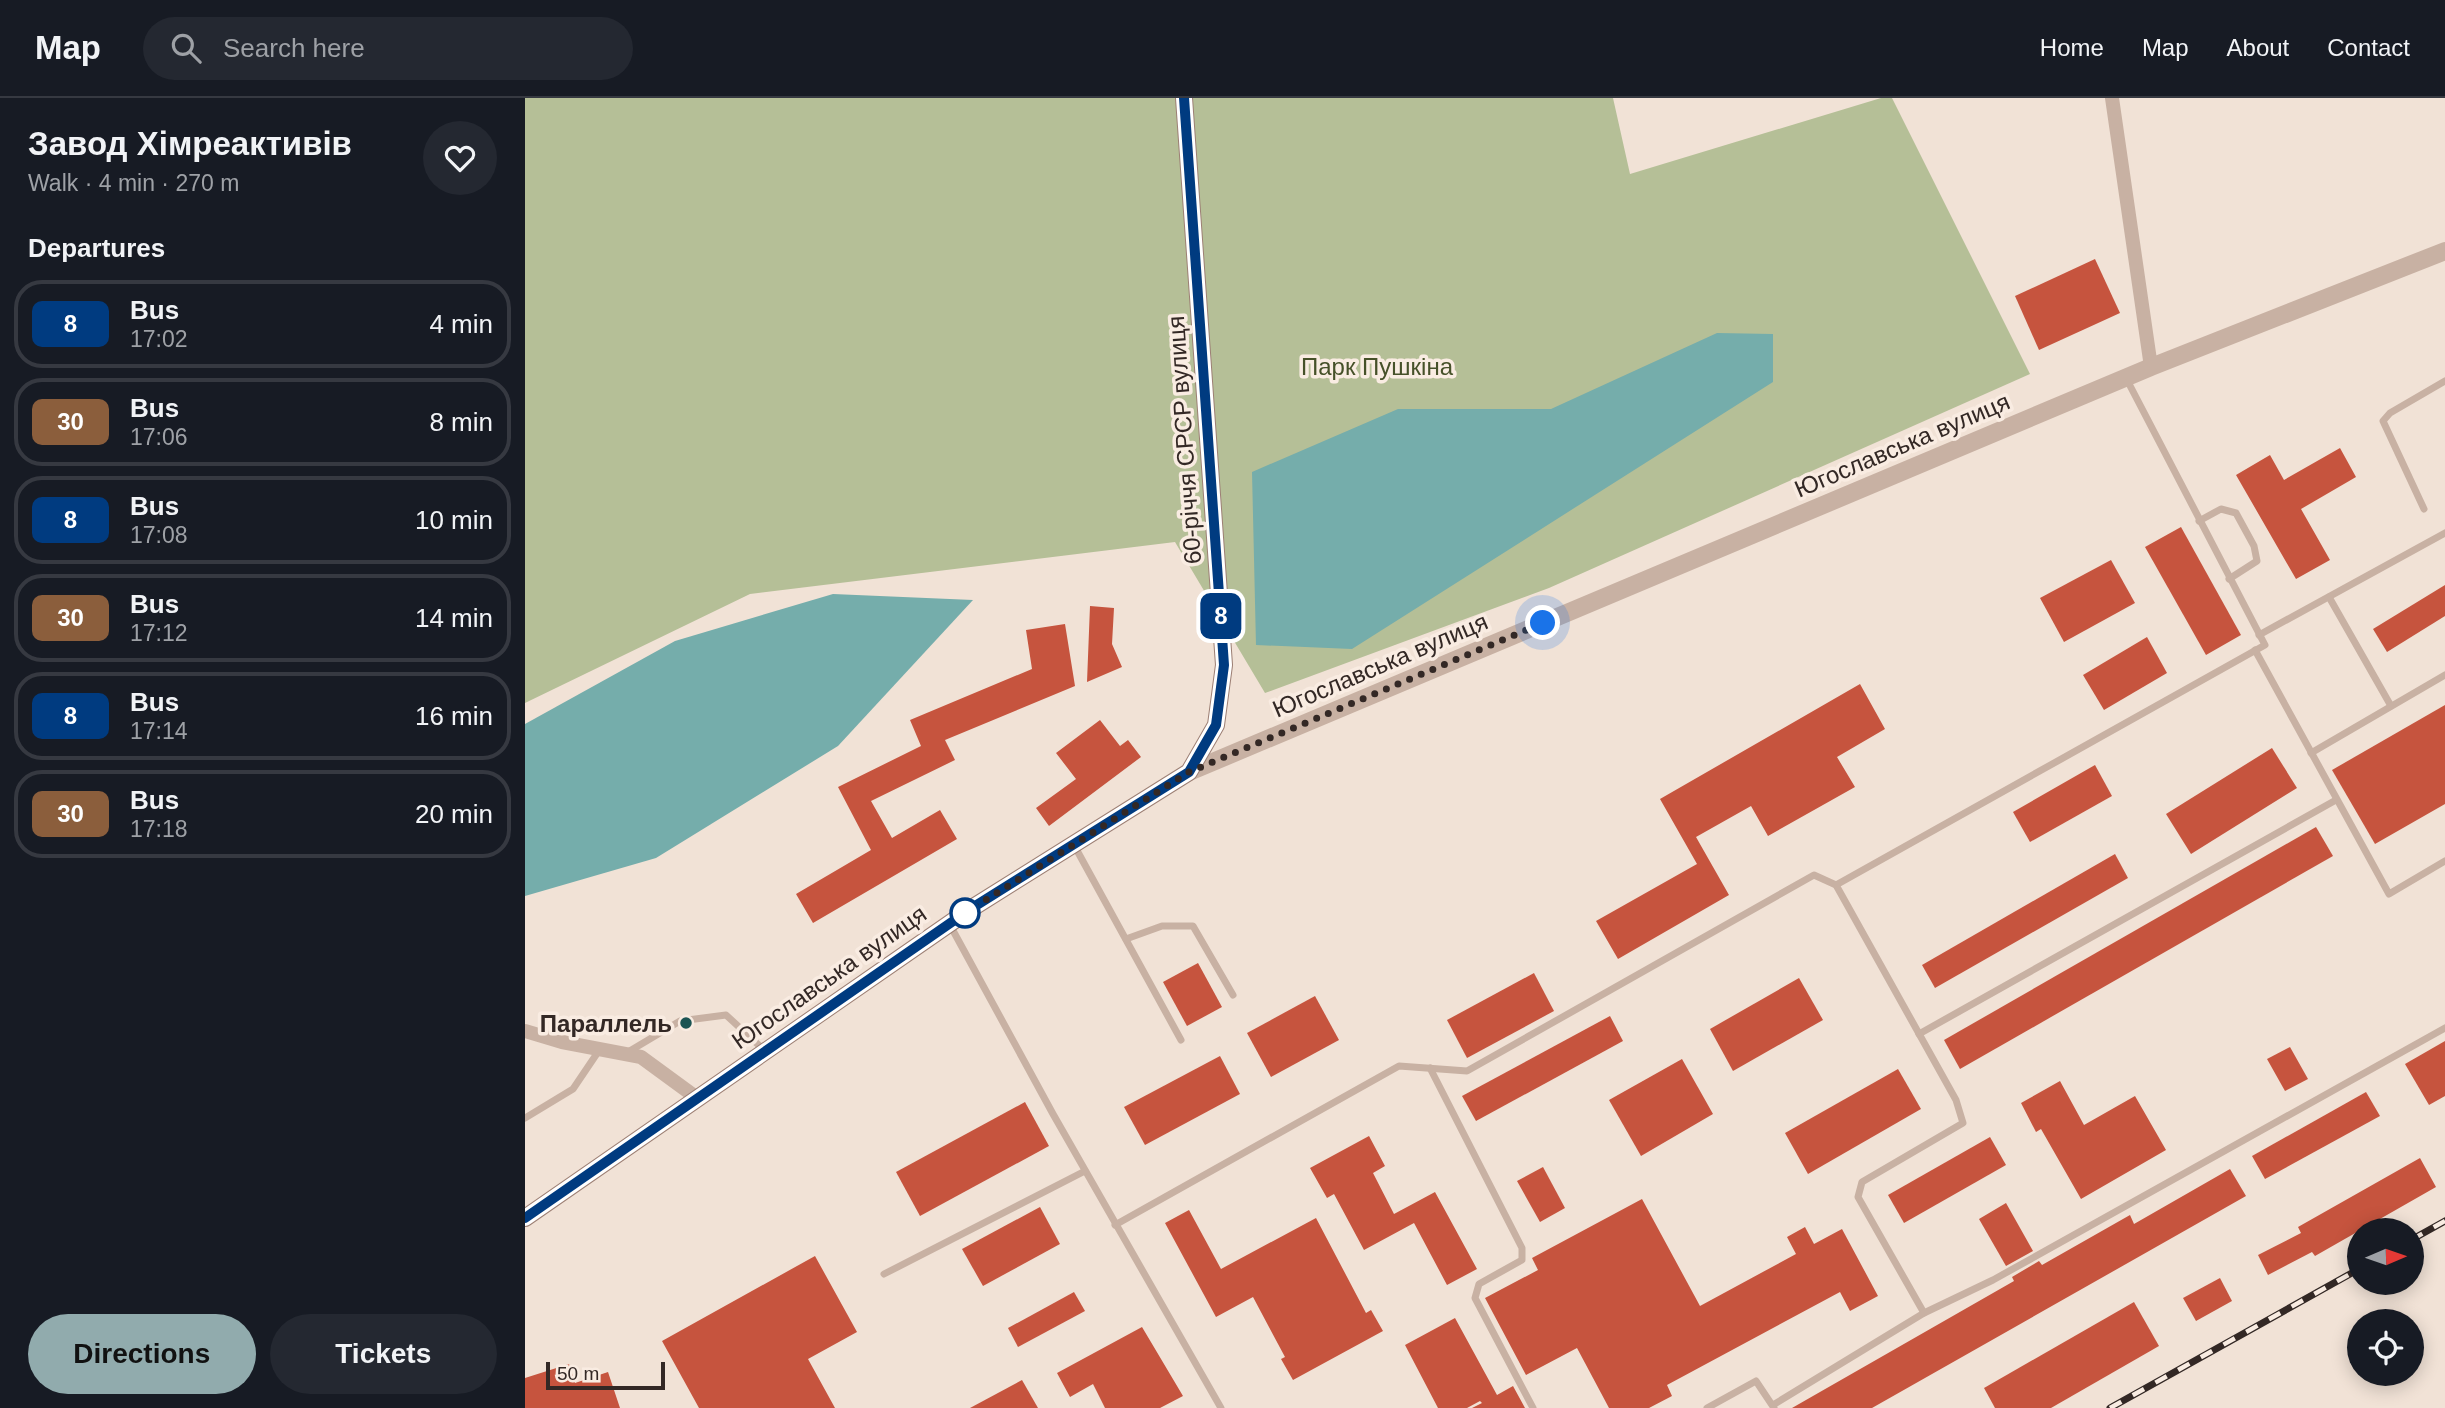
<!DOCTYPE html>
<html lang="en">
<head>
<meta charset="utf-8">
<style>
  body { margin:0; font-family:Arial,sans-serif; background:#242831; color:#f1f3f6; height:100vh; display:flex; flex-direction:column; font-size:26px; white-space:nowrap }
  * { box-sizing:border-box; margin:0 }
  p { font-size:23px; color:#9ea1a6 }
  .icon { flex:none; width:38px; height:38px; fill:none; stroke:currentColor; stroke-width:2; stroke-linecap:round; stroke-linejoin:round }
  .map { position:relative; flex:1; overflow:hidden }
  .panel { display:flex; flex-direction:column; background:#171b24; width:525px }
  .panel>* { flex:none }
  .badge { padding:0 14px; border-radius:10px; font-size:24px; line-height:46px }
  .needle { width:46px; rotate:88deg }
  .buttons { position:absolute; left:1822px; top:1120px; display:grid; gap:14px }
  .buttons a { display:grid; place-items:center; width:77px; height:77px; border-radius:50%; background:#171b24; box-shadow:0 4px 18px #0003; font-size:35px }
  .scale { position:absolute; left:21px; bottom:18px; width:119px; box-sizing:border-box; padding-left:7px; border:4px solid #332825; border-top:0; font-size:19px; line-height:24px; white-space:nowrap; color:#332825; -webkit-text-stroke:5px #f9ece2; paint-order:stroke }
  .you { position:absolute; width:35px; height:35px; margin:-18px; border:5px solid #fff; border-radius:50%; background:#1a73e8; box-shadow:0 0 0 10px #1a73e833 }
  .map>.badge { position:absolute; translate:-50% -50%; box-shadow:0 0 0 4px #fff }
  h2 { padding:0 28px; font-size:26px; line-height:63px }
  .round { display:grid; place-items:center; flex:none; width:74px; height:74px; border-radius:37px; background:#242831 }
  .overview { display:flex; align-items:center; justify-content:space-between; height:119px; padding:0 28px }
  h1 { font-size:33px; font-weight:700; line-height:52px }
  .cta { display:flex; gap:14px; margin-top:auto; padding:14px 28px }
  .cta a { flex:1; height:80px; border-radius:42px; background:#91abad; color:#111; font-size:28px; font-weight:700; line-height:80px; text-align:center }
  .cta a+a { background:#242831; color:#f1f3f6 }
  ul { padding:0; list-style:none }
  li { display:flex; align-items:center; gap:21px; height:88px; margin:0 14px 10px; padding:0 14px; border:4px solid #363941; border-radius:28px }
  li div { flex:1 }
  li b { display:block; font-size:26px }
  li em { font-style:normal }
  li .badge { min-width:77px; font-weight:700; text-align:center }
  header { display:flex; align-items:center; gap:42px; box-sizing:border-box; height:98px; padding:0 35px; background:#171b24; border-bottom:2px solid #363941 }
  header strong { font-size:33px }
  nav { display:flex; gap:38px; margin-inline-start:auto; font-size:24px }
  .search { width:490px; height:63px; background:#242831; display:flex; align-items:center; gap:18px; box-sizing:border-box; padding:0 24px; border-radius:38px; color:#9ea1a6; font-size:26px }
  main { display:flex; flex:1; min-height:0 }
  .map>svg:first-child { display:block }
  .green { fill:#b5bf97 }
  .water { fill:#75adab }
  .building { fill:#c6543e }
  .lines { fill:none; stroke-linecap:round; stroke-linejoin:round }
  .service { stroke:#c8b1a3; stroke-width:7 }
  .minor { stroke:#c8b1a3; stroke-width:14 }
  .tertiary { stroke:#c8b1a3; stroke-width:18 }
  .secondary { stroke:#9c7f74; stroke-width:18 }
  .rail-casing { stroke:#332825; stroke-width:7 }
  .rail { stroke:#f9ece2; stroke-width:4.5; stroke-dasharray:13; stroke-linecap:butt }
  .line-casing { stroke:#fff; stroke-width:16 }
  .line { stroke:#003b80; stroke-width:10 }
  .walk { stroke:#332825; stroke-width:7; stroke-dasharray:0 12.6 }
  .stop-dot { fill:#fff; stroke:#003b80; stroke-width:3.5 }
  .poi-dot { fill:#1b5453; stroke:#f9ece2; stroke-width:2.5 }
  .labels { text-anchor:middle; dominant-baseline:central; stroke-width:7; stroke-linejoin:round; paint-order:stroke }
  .park-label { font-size:24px; fill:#465129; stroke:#f9ece2 }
  .street-label { font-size:24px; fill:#332825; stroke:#f9ece2 }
  .poi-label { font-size:24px; font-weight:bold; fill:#332825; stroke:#f9ece2; text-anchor:end }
</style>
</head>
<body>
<header>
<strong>Map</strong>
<div class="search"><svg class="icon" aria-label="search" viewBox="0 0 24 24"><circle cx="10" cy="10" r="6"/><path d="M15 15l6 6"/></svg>Search here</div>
<nav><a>Home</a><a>Map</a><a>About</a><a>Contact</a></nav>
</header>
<main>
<section class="panel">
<div class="overview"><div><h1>Завод Хімреактивів</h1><p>Walk · 4 min · 270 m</p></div><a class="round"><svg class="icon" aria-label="heart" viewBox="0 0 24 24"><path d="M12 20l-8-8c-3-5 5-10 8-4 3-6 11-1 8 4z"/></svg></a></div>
<h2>Departures</h2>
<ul>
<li><span class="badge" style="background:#003b80;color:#fff">8</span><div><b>Bus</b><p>17:02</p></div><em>4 min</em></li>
<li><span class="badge" style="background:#8b5e3c;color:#fff">30</span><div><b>Bus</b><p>17:06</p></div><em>8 min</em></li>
<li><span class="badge" style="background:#003b80;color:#fff">8</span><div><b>Bus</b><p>17:08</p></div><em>10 min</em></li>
<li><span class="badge" style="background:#8b5e3c;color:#fff">30</span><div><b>Bus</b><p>17:12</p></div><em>14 min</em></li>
<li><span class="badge" style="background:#003b80;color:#fff">8</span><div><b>Bus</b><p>17:14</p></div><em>16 min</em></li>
<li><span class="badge" style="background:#8b5e3c;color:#fff">30</span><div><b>Bus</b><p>17:18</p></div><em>20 min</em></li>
</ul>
<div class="cta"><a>Directions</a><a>Tickets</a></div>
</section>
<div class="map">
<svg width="1920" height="1310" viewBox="0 0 1920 1310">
  <rect width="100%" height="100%" fill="#f1e2d6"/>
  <polygon class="green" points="0,0 1088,0 1105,76 1356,0 1367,0 1505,276 1024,490 740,595 650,444 225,496 0,605"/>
  <g class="water">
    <polygon points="1192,235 1248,236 1248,284 827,551 731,547 727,374 873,311 1026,311"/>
    <polygon points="308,496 448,502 313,648 131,760 0,798 0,626 150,543"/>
  </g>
  <g class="building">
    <polygon points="1570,161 1595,215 1514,252 1490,198"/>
    <polygon points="1815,350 1831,379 1776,411 1805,462 1771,481 1711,377 1745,357 1759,382"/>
    <polygon points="1656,429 1716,537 1681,557 1620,449"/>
    <polygon points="1586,462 1610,505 1539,544 1515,500"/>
    <polygon points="1920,487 1920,518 1862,554 1848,531"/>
    <polygon points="565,508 589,510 587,546 597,569 562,584"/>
    <polygon points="540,526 550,588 420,642 430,662 346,703 367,740 415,712 432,741 288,825 271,796 346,752 313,689 396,648 385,622 507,571 501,532"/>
    <polygon points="1622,539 1642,575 1579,612 1558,577"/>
    <polygon points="1335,586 1360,631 1312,659 1330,689 1243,738 1226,708 1171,739 1204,797 1093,861 1071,823 1172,766 1135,701"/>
    <polygon points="1920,607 1920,706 1850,746 1807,672"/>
    <polygon points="575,622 595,648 603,642 616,659 524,728 511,710 551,681 531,655"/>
    <polygon points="1747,650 1772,690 1666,756 1641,716"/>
    <polygon points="1570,667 1587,698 1505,744 1488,714"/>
    <polygon points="1791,729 1808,758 1435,971 1419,942"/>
    <polygon points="1590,756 1603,780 1410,890 1397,867"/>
    <polygon points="673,865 697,909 662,928 638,884"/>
    <polygon points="1009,875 1029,913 942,960 922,922"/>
    <polygon points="1274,880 1298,922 1208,973 1185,931"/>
    <polygon points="790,898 814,942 746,979 722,935"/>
    <polygon points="1085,918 1098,943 951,1023 937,998"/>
    <polygon points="1920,943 1920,998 1904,1007 1880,966"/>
    <polygon points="1765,949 1783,981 1760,993 1742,961"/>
    <polygon points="695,958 715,996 620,1047 599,1009"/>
    <polygon points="1157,961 1188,1016 1116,1058 1084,1002"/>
    <polygon points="1373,971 1396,1011 1283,1076 1260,1035"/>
    <polygon points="1535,983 1559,1027 1610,998 1641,1052 1556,1101 1516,1031 1511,1034 1496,1005"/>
    <polygon points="1841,994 1855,1018 1740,1081 1727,1058"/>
    <polygon points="500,1004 524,1048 395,1118 371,1074"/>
    <polygon points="844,1038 860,1068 848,1075 869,1116 910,1094 952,1171 922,1187 889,1125 839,1152 809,1096 802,1100 785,1070"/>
    <polygon points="1465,1039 1481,1067 1379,1125 1363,1097"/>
    <polygon points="1895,1060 1911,1089 1790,1158 1787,1154 1743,1177 1733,1157 1776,1135 1773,1129"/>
    <polygon points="1018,1069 1040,1110 1015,1124 992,1083"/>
    <polygon points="1705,1071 1721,1098 1347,1310 1267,1310 1489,1183 1487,1179 1514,1163 1517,1167 1605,1117 1609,1126"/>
    <polygon points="1117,1101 1175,1208 1271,1156 1262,1139 1280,1129 1289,1146 1317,1131 1353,1198 1325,1213 1315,1194 1142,1287 1147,1298 1124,1310 1084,1310 1052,1250 1001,1277 960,1200 1013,1172 1007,1160"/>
    <polygon points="1481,1105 1508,1153 1481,1168 1454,1121"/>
    <polygon points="515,1109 535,1146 458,1188 437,1151"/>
    <polygon points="664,1112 696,1171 791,1120 841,1215 846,1212 858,1233 768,1282 756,1261 760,1259 728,1199 691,1219 640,1125"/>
    <polygon points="290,1158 332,1234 283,1261 310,1310 174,1310 137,1243"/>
    <polygon points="1695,1180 1707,1203 1671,1223 1658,1200"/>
    <polygon points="549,1194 560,1213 493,1249 483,1230"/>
    <polygon points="1609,1204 1634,1248 1526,1310 1470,1310 1459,1290"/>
    <polygon points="930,1220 972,1297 988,1288 1000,1310 947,1310 957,1305 955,1303 942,1310 913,1310 880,1247"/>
    <polygon points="617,1229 658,1298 635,1310 580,1310 568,1286 545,1299 532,1275"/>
    <polygon points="44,1266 50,1285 83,1274 95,1310 0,1310 0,1280"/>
    <polygon points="497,1282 513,1310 445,1310"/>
  </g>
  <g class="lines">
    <g class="service">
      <polyline points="1899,411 1858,323 1865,315 1920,283"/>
      <polyline points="1674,423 1696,411 1711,415 1729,448 1732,463 1704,481"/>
      <polyline points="1804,499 1866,608"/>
      <polyline points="1734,537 1920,435"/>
      <polyline points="1730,552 1864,796 1920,763"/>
      <polyline points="1786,655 1920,577"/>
      <polyline points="549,747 656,942"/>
      <polyline points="1311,787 1740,547 1601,280"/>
      <polyline points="425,827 528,1016 696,1310"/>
      <polyline points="601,841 637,828 668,828 708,897"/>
      <polyline points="1394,936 1811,702"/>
      <polyline points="103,954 155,923 201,917 240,953"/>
      <polyline points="905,970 997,1150 997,1162 954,1186 950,1200 1008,1310"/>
      <polyline points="0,1020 48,991 75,951"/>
      <polyline points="590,1127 874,968 942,973 1289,777 1311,787 1431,1002 1438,1025 1337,1084 1333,1099 1399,1215"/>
      <polyline points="359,1176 560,1073"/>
      <polyline points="1248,1307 1399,1215 1468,1182 1920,930"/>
      <polyline points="1182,1310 1231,1283 1249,1310"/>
    </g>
    <g class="minor">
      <polyline points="1587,0 1626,269"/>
      <polyline points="0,933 37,944 116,959 172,1000"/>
    </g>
    <polyline class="tertiary" points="664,674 1626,269 1920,153"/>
    <polyline class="secondary" points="0,1120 447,810 664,674 691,627 699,567 659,0"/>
    <g class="rail-casing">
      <g id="rail">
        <polyline points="1886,1142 1920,1123"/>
        <polyline points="1585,1310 1834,1171"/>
      </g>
    </g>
    <use href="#rail" class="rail"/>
  </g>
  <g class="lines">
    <g class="line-casing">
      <polyline id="line" points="0,1120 447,810 664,674 691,627 699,567 659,0"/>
    </g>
    <use href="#line" class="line"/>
    <polyline class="walk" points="440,815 664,674 1018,525"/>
  </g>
  <circle class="stop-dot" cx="440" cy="815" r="14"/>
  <circle class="poi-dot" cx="161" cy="925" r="7"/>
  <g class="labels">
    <g class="park-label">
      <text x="852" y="268">Парк Пушкіна</text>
    </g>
    <g class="street-label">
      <text transform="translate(659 342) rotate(-94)">60-річчя СРСР вулиця</text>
      <text transform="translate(1377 347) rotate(-23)">Югославська вулиця</text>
      <text transform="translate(855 567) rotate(-23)">Югославська вулиця</text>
      <text transform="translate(304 879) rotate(-35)">Югославська вулиця</text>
    </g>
    <g class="poi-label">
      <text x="147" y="925">Параллель</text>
    </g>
  </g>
</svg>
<div class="buttons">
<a><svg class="needle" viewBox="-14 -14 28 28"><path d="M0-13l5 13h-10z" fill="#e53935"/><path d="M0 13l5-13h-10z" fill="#9ea1a6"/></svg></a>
<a><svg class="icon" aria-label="locate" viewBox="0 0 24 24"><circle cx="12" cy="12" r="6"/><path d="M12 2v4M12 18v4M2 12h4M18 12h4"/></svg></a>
</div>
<div class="scale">50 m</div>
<div class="you" style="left:1018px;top:525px"></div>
<b class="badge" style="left:696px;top:518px;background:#003b80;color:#fff">8</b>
</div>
</main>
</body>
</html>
